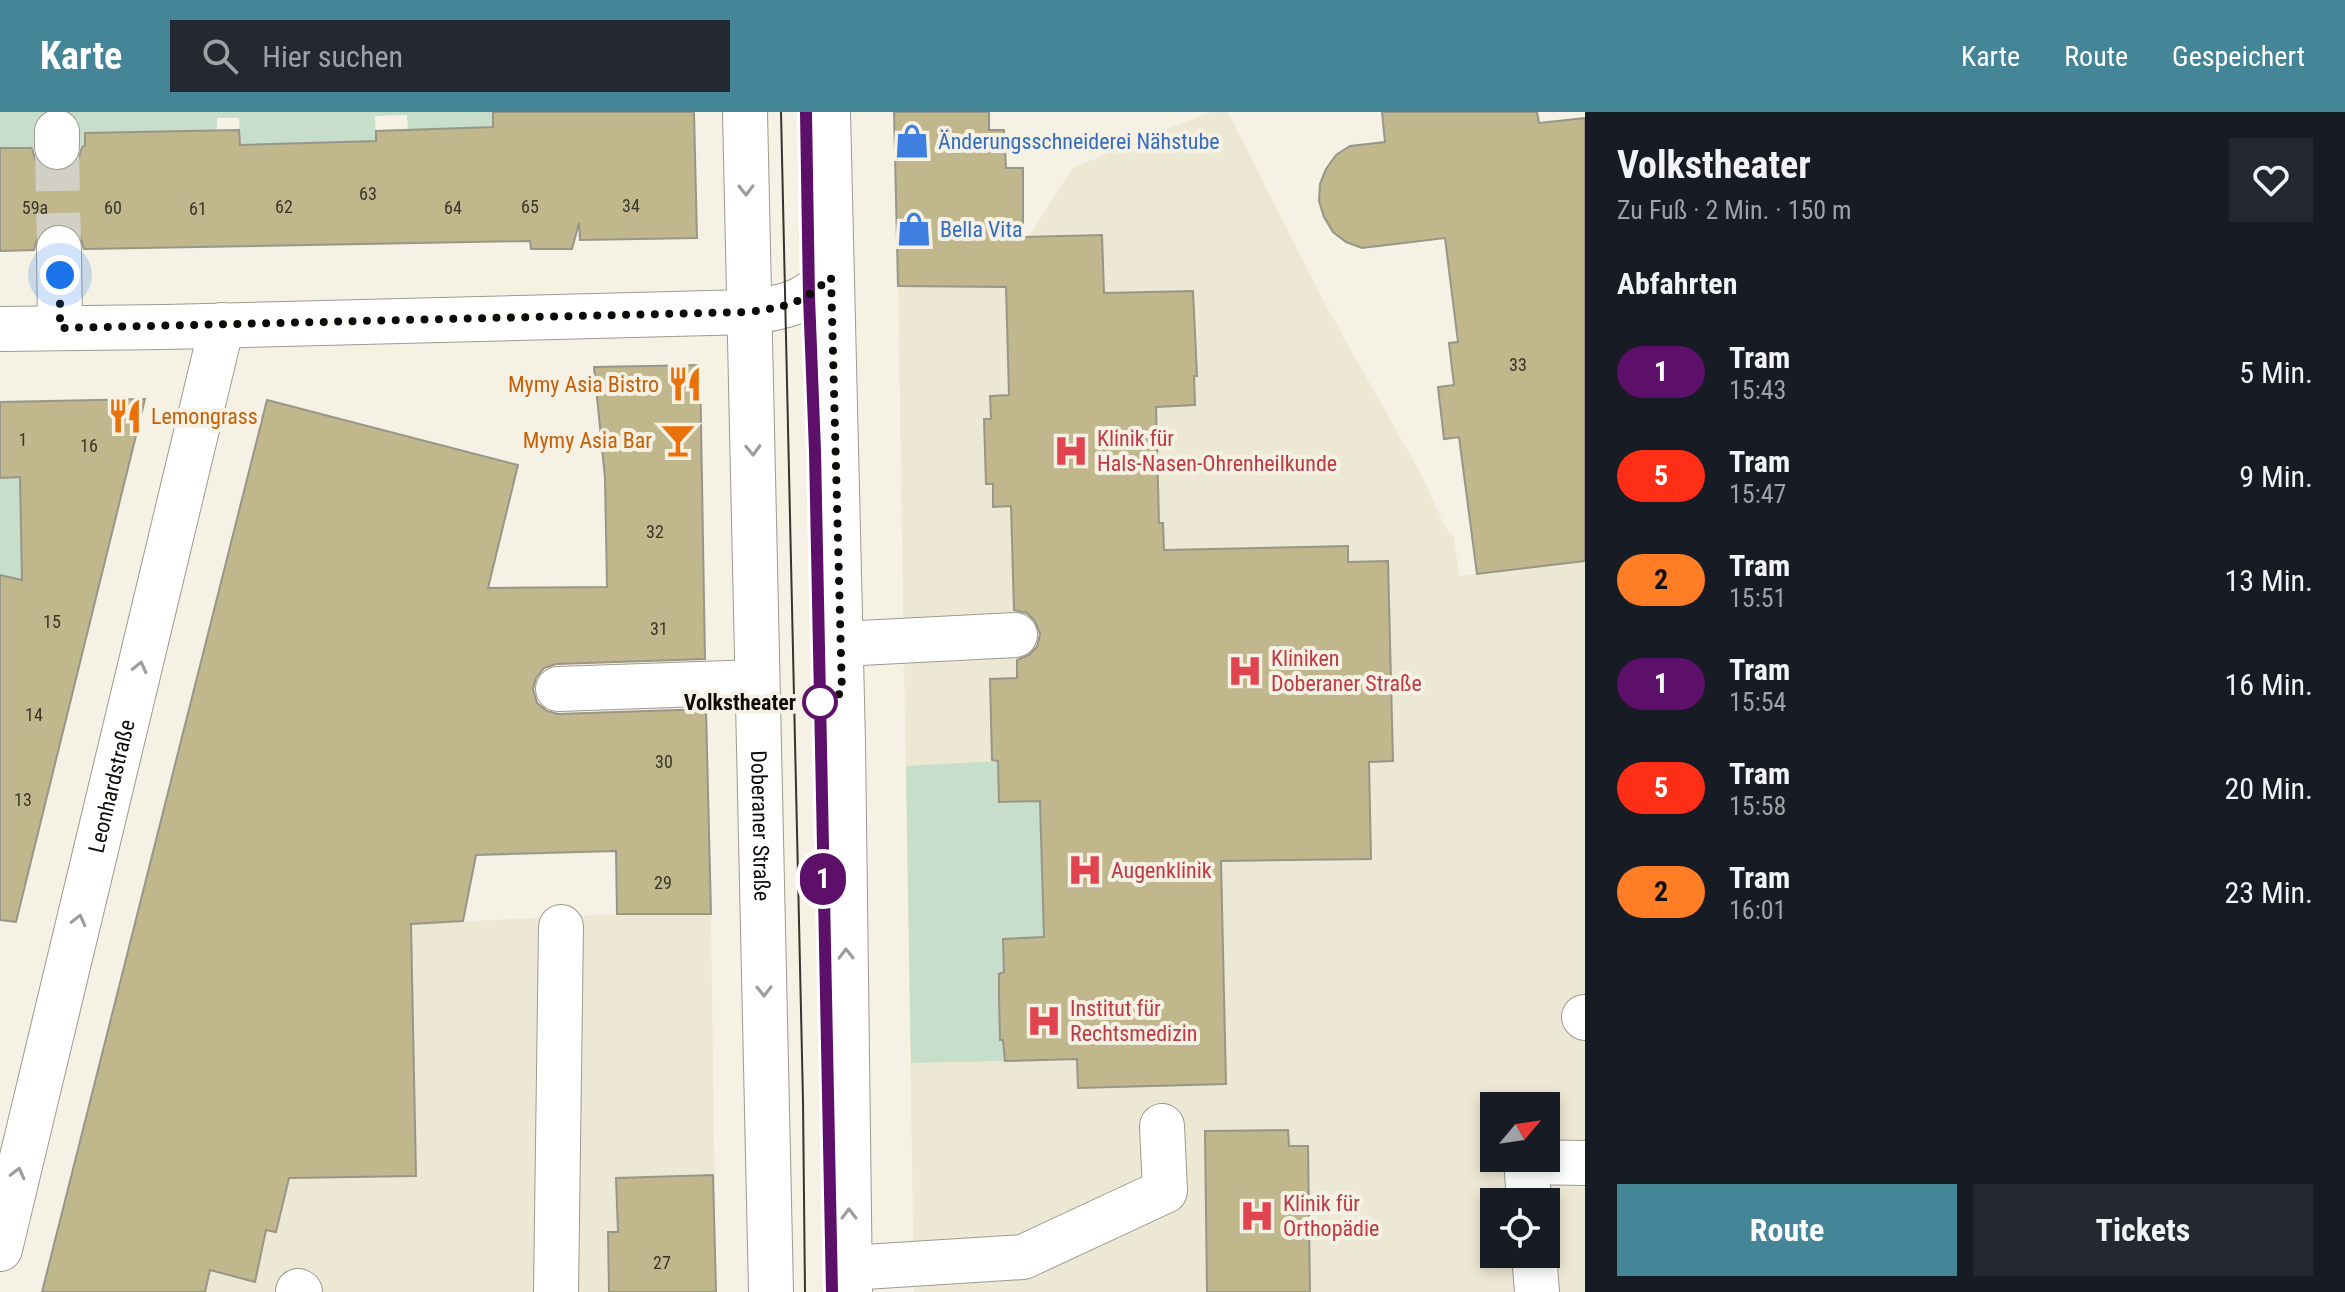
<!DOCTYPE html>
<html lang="de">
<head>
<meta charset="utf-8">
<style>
  body { margin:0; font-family:"Roboto Condensed",sans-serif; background:#242831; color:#f1f3f6; height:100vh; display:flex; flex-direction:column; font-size:30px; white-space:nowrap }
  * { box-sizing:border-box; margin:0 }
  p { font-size:26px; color:#9ea1a6 }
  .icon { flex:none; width:44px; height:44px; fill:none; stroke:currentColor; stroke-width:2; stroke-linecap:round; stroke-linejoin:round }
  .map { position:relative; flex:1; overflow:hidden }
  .details { display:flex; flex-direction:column; background:#171b24; width:760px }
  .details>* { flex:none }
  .badge { padding:0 16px; border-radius:26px; font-size:28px; line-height:52px }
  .needle { width:52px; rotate:61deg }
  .fabs { position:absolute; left:1480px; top:980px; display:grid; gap:16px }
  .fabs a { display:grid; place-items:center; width:80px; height:80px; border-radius:0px; background:#171b24; box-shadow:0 4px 12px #0003; font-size:40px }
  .you { position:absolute; width:40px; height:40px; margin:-20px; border:6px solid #fff; border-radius:50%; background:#1a73e8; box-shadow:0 0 0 12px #1a73e833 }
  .map>.badge { position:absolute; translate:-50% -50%; box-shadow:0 0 0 4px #fff }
  h2 { padding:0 32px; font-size:30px; line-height:72px }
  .round { display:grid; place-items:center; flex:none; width:84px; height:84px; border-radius:0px; background:#242831 }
  .head { display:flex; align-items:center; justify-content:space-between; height:136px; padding:0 32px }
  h1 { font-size:38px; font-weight:700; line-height:60px }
  .cta { display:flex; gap:16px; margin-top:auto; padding:16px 32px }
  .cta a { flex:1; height:92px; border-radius:0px; background:#458598; color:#fff; font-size:32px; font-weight:700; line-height:92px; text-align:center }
  .cta a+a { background:#242831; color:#f1f3f6 }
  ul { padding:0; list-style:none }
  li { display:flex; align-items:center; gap:24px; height:104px; padding:0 32px }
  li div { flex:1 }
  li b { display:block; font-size:30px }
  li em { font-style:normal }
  li .badge { min-width:88px; font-weight:700; text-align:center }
  header { display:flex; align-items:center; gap:48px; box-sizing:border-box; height:112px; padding:0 40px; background:#458598; color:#fff }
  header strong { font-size:38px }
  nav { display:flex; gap:44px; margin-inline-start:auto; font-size:28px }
  .search { width:560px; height:72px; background:#242831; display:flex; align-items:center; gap:20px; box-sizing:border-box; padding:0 28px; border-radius:0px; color:#9ea1a6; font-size:30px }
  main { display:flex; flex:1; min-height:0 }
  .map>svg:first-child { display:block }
  .built { fill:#ede8d3; fill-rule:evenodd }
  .green { fill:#c6deca }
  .building { fill:#c1b78c; stroke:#989589; stroke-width:2 }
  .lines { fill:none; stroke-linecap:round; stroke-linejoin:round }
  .minor-tunnel { stroke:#d2cfc4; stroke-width:44; stroke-dasharray:44 22; stroke-linecap:butt }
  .minor-casing { stroke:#9d9a8e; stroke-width:46 }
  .minor { stroke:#fff; stroke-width:44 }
  .tram { stroke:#35342e; stroke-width:2 }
  .oneway { stroke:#9e9d9c }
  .line-casing { stroke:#fff; stroke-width:18 }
  .line { stroke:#5d106a; stroke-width:12 }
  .walk { stroke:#0c0b07; stroke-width:8; stroke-dasharray:0 14.4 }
  .stop-dot { fill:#fff; stroke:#5d106a; stroke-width:4 }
  .labels { text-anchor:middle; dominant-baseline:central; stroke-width:8; stroke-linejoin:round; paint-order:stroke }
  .number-label { font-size:18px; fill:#393628 }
  .shop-label { font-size:22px; fill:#366cbe; stroke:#f5f2e5; text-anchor:start }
  .food-label { font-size:22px; fill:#c56008; stroke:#f5f2e5; text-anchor:end }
  .health-label { font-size:22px; fill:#be3a42; stroke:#f5f2e5; text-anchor:start }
  .stop-label { font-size:22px; font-weight:bold; fill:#0c0b07; stroke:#f5f2e5; text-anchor:end }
  .street-label { font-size:22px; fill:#0c0b07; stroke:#f5f2e5 }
</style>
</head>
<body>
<header>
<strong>Karte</strong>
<div class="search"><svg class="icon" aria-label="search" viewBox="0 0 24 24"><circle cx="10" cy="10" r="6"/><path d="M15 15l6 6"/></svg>Hier suchen</div>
<nav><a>Karte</a><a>Route</a><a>Gespeichert</a></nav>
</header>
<main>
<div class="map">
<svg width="1585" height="1180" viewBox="0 0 1585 1180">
  <rect width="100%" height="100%" fill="#f5f2e5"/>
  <g class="built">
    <path d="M1210,0H1228L1324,190L1421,362L1445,415L1454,425L1459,464L1585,449V1180H914L898,174H998L1072,56ZM1494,994H1546V1046H1494ZM1494,1090H1546V1142H1494Z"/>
    <polygon points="267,288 518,353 410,789 411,812 617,802 711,802 716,1180 42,1180"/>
  </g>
  <g class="green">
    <polygon points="0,0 493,0 493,22 440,37 439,17 408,18 407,3 375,4 376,30 240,33 239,6 217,6 216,55 185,19 86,21 85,34 0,36"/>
    <polygon points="20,365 63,477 0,463 0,366"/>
    <polygon points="998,649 999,690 1040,689 1044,825 1003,827 1004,861 999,882 1000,928 1002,928 1005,949 911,951 906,654"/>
  </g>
  <g class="building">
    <polygon points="493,0 694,0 697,126 580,128 579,111 572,137 531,137 530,129 84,137 80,123 70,114 58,111 47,114 38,123 34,138 0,139 0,36 32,36 35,47 44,56 58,60 69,57 78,48 82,35 85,34 85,21 239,18 240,33 376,29 376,19 493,15"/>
    <polygon points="894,0 989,0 989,18 1004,18 1006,56 1023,56 1023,125 1102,123 1104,181 1193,179 1197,264 1194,264 1195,293 1156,295 1159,411 1163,411 1164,438 1348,434 1348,450 1388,449 1393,649 1369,650 1371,747 1221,749 1226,972 1078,976 1077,947 1005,949 1003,928 1000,928 999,884 999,862 1004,860 1003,827 1044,825 1040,689 999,690 998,649 992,648 990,567 1017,566 1017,548 1029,543 1037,535 1040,522 1035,509 1027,501 1014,498 1011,394 993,395 993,372 986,372 984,307 991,307 990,284 1009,283 1006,175 898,174"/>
    <polygon points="1382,0 1537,0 1539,11 1585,6 1585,449 1477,462 1459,325 1444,327 1438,275 1454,273 1449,231 1458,230 1445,126 1362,136 1346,130 1333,120 1324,105 1319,89 1320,72 1326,57 1336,43 1350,34 1385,30"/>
    <polygon points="700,253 705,547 556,552 544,556 536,566 533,577 537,591 547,599 558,602 706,597 711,802 617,802 616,739 476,743 463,809 411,812 416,1064 289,1066 276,1120 266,1118 255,1170 210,1158 205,1180 42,1180 267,288 518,353 488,476 607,475 605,366 594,255"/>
    <polygon points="145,287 16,810 0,808 0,463 22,468 20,365 0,366 0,290"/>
    <polygon points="1288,1018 1289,1034 1308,1034 1310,1180 1207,1180 1205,1019"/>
    <polygon points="713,1063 716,1180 609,1180 608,1120 618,1120 616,1066"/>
  </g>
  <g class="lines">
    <polyline class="minor-tunnel" points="57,35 59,136"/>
    <g class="minor-casing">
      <g id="minor">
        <path id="s1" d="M745,0L771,1180"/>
        <polyline points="828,0 843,630 850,1180"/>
        <polyline points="57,20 57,35"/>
        <polyline points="59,136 60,216"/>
        <path d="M0,217L165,215L749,200C789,194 800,193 831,165"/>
        <polyline points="841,532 1015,523"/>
        <polyline points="558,577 757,570"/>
        <polyline points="1584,905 1585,906"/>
        <polyline points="1526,1046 1529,1090"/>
        <polyline points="1526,1050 1585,1051"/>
        <path id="s2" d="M0,1137L222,213"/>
        <polyline points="1534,1142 1537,1180"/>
        <polyline points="849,1156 1023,1145 1165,1079 1162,1014"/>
        <polyline points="298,1179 300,1180"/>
        <polyline points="556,1180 561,815"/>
      </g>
    </g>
    <use href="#minor" class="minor"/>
    <g class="tram">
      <polyline points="781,0 803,989 805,1180"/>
      <polyline points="806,0 815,339 832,1180"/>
    </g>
  </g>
  <defs><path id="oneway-chevron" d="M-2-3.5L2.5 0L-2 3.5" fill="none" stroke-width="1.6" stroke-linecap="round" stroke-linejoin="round" transform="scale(2)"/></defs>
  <g class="oneway">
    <use href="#oneway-chevron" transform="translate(746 78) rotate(89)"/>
    <use href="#oneway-chevron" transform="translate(753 338) rotate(88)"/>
    <use href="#oneway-chevron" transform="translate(140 555) rotate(-76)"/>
    <use href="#oneway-chevron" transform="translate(79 808) rotate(-76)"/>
    <use href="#oneway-chevron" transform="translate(846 842) rotate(-91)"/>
    <use href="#oneway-chevron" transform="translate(764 879) rotate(89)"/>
    <use href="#oneway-chevron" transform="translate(18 1061) rotate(-76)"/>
    <use href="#oneway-chevron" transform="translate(849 1102) rotate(-90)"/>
  </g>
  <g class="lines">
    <g class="line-casing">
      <polyline id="line" points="806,0 809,185 815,339 832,1180"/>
    </g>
    <use href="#line" class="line"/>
    <path class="walk" d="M60,163V216L749,200C789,194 800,193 831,165L842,581L820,590"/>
  </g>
  <defs>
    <g id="shop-bare" transform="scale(2.76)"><path d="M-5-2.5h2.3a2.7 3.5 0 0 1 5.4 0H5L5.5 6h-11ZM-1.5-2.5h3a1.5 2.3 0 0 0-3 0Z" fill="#3f7fe0" stroke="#f5f2e5" stroke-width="2.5" paint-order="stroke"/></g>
    <g id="restaurant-bare" transform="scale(2.76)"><path d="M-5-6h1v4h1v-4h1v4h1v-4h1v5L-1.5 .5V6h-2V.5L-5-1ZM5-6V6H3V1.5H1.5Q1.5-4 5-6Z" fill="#e8710a" stroke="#f5f2e5" stroke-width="2.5" paint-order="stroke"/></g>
    <g id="bar-bare" transform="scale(2.76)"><path d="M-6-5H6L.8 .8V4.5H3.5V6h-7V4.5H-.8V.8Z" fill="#e8710a" stroke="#f5f2e5" stroke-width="2.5" paint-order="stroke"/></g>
    <g id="hospital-bare" transform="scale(2.76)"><path d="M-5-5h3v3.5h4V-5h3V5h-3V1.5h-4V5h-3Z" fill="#e0444e" stroke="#f5f2e5" stroke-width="2.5" paint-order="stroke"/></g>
  </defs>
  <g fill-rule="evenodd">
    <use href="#shop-bare" x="912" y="29"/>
    <use href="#shop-bare" x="914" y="117"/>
    <use href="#restaurant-bare" x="685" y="272"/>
    <use href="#restaurant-bare" x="125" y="304"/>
    <use href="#bar-bare" x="678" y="328"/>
    <use href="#hospital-bare" x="1071" y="339"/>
    <use href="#hospital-bare" x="1245" y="559"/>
    <use href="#hospital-bare" x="1085" y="758"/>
    <use href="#hospital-bare" x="1044" y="909"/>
    <use href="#hospital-bare" x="1257" y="1104"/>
  </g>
  <circle class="stop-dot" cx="820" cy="590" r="16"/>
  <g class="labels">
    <g class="number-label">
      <text x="368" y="81">63</text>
      <text x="631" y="93">34</text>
      <text x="284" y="94">62</text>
      <text x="530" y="94">65</text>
      <text x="35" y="95">59a</text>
      <text x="113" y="95">60</text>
      <text x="453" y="95">64</text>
      <text x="198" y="96">61</text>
      <text x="1518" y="252">33</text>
      <text x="23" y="327">1</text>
      <text x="89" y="333">16</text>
      <text x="655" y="419">32</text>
      <text x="52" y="509">15</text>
      <text x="659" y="516">31</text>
      <text x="34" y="602">14</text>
      <text x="664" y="649">30</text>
      <text x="23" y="687">13</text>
      <text x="663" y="770">29</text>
      <text x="662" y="1150">27</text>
    </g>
    <g class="shop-label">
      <text x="938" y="29">Änderungsschneiderei Nähstube</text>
      <text x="940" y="117">Bella Vita</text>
    </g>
    <g class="food-label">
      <text x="659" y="272">Mymy Asia Bistro</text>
      <text x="151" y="304" text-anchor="start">Lemongrass</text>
      <text x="652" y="328">Mymy Asia Bar</text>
    </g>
    <g class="health-label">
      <text x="1097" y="326">Klinik für<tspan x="1097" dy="25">Hals-Nasen-Ohrenheilkunde</tspan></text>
      <text x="1271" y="546">Kliniken<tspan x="1271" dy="25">Doberaner Straße</tspan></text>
      <text x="1111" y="758">Augenklinik</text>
      <text x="1070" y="896">Institut für<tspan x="1070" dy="25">Rechtsmedizin</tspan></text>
      <text x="1283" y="1091">Klinik für<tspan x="1283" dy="25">Orthopädie</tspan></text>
    </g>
    <g class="stop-label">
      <text x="796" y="590">Volkstheater</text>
    </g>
    <g class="street-label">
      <text stroke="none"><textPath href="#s2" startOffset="476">Leonhardstraße</textPath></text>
      <text stroke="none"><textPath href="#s1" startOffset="714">Doberaner Straße</textPath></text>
    </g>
  </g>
</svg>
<div class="fabs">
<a><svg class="needle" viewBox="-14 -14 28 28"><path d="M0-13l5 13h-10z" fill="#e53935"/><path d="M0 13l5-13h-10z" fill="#9ea1a6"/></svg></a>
<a><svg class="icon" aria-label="locate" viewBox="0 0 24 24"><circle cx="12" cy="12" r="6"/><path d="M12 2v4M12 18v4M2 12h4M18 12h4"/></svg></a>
</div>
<div class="you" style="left:60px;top:163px"></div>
<b class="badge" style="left:823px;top:767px;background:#5d106a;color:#fff">1</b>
</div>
<section class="details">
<div class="head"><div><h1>Volkstheater</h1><p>Zu Fuß · 2 Min. · 150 m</p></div><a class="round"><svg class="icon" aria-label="heart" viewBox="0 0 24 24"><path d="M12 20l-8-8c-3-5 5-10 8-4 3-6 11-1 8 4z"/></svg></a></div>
<h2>Abfahrten</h2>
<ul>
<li><span class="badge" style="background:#5d106a;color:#fff">1</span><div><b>Tram</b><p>15:43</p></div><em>5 Min.</em></li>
<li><span class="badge" style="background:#ff2e17;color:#fff">5</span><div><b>Tram</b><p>15:47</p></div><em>9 Min.</em></li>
<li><span class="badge" style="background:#ff7d24;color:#111">2</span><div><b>Tram</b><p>15:51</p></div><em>13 Min.</em></li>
<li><span class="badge" style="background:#5d106a;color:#fff">1</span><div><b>Tram</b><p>15:54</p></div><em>16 Min.</em></li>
<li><span class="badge" style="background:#ff2e17;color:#fff">5</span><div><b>Tram</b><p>15:58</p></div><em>20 Min.</em></li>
<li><span class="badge" style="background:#ff7d24;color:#111">2</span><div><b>Tram</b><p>16:01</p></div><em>23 Min.</em></li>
</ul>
<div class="cta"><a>Route</a><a>Tickets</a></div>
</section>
</main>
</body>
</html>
